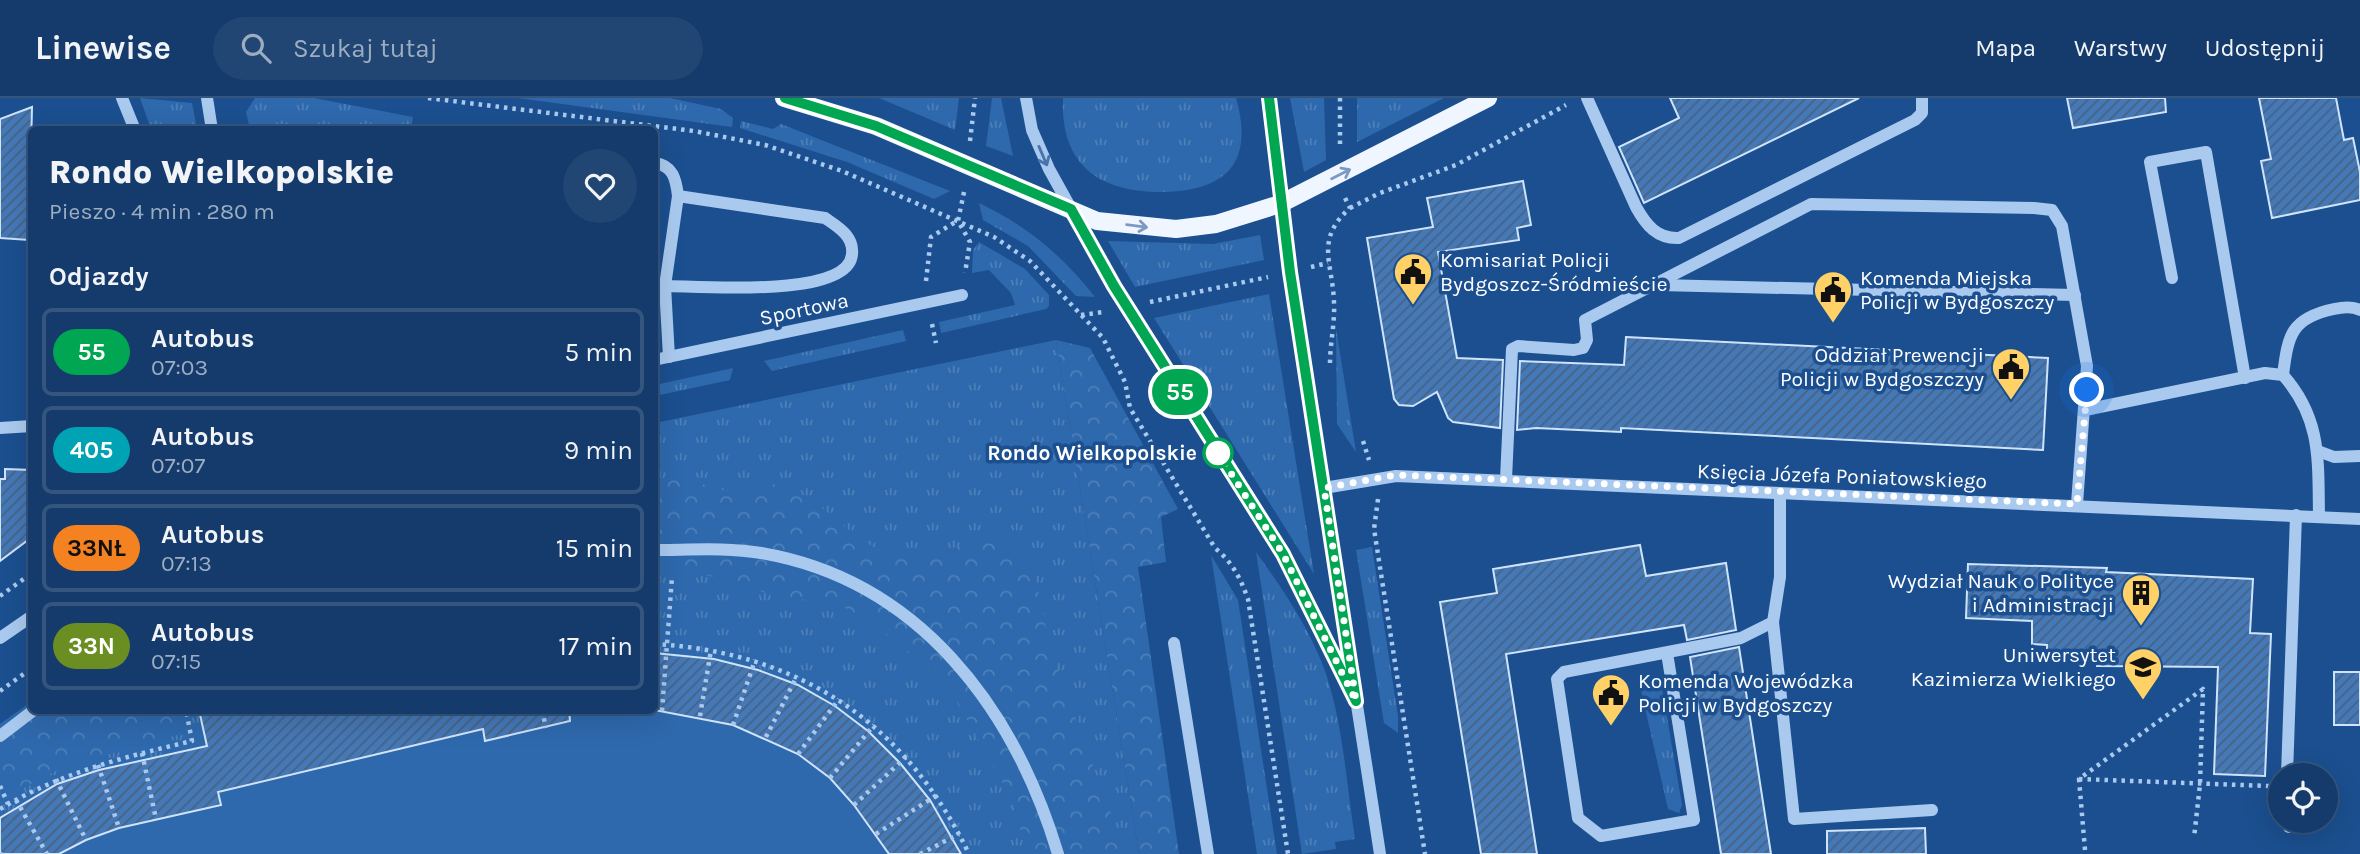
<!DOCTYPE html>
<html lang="pl">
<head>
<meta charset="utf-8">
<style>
  body { margin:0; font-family:Karla,sans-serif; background:#214673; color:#f1f3f6; height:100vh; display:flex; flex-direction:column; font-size:26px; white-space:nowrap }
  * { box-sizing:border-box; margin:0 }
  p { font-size:23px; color:#9dadc1 }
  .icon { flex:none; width:38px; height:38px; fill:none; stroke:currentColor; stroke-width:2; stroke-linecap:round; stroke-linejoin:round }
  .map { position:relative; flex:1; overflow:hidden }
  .panel { position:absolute; left:28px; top:28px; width:630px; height:588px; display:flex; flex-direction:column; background:#143b6b; border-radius:10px; box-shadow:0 7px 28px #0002,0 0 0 2px #33557e }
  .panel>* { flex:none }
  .badge { padding:0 14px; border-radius:23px; font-size:24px; line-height:46px }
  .fabs { position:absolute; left:2268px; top:665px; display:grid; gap:14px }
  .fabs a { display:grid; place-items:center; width:70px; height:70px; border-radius:50%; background:#143b6b; box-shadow:0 7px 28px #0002,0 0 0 2px #33557e; font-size:35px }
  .you { position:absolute; width:35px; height:35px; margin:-18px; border:5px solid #fff; border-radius:50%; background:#1a73e8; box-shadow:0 0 0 10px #1a73e833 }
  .map>.badge { position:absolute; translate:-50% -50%; box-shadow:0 0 0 4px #fff }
  h2 { padding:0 21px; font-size:26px; line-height:63px }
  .round { display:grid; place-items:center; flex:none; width:74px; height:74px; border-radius:37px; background:#214673 }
  .overview { display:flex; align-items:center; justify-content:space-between; height:119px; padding:0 21px }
  h1 { font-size:33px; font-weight:800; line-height:52px }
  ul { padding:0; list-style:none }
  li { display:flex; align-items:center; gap:21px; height:88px; margin:0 14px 10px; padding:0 7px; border:4px solid #33557e; border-radius:10px }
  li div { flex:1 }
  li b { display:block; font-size:26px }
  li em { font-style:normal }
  li .badge { min-width:77px; font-weight:700; text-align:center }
  header { display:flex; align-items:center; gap:42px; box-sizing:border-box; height:98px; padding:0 35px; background:#143b6b; border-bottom:2px solid #33557e }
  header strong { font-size:33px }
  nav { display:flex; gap:38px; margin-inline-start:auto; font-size:24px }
  .search { width:490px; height:63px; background:#214673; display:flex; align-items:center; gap:18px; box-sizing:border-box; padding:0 24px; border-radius:38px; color:#9dadc1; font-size:26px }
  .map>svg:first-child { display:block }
  .grass { fill:url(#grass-tufts) }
  .forest { fill:url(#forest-crowns) }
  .park { fill:#2e69ad }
  .building { fill:url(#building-hatch); stroke:#cfe3fa; stroke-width:2 }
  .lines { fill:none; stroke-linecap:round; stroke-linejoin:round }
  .path { stroke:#a9c9ee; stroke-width:4.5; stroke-dasharray:3.5 5; stroke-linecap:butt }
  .minor { stroke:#a9c9ee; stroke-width:12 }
  .major { stroke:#f0f6ff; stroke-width:18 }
  .oneway { stroke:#4674ac }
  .oneway2 { stroke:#7b9ac1 }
  .line-casing { stroke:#fff; stroke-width:16 }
  .line { stroke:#00a651; stroke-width:10 }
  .walk { stroke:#fff; stroke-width:7; stroke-dasharray:0 12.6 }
  .stop-dot { fill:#fff; stroke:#00a651; stroke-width:3.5 }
  .labels { text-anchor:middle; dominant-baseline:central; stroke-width:7; stroke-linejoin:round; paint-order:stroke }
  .poi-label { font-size:21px; fill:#fff; stroke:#1b4f8f; text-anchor:start }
  .street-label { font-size:21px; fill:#fff; stroke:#1b4f8f }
  .stop-label { font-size:21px; font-weight:bold; fill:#fff; stroke:#1b4f8f; text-anchor:end }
</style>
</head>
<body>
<header>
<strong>Linewise</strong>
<div class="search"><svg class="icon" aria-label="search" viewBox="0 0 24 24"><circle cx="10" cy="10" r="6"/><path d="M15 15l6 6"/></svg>Szukaj tutaj</div>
<nav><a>Mapa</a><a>Warstwy</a><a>Udostępnij</a></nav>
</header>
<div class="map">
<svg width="2360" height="756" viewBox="0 0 2360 756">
  <defs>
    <pattern id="grass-tufts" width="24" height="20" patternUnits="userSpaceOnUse" patternTransform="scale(1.75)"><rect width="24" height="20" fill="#2e69ad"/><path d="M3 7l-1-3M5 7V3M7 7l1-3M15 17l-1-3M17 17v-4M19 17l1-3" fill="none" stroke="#4d80b9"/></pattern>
    <pattern id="forest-crowns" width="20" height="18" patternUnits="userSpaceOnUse" patternTransform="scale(1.75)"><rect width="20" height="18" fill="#2e69ad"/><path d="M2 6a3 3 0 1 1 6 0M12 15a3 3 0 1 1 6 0" fill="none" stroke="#4d80b9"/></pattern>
    <pattern id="building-hatch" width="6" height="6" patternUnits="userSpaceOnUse" patternTransform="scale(1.75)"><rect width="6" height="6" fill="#4478b7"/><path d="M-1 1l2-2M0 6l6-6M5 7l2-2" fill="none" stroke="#486282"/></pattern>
  </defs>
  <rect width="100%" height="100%" fill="#1b4f8f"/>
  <g class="grass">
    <polygon points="140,0 192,5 197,31 151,31"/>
    <polygon points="255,0 314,0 413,19 411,31 250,31 246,14"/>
    <polygon points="518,0 670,0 721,11 733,20 732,29"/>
    <polygon points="879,0 959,0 955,32"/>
    <polygon points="992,0 1001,0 1013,58 986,48"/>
    <path d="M1063,0H1236C1254,63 1228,92 1165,94C1101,95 1060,69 1063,0Z"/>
    <polygon points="1290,0 1324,0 1326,62 1304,74"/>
    <polygon points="1357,0 1444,0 1357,44"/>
    <polygon points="741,23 773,31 781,26 950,93 934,101 847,64 740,30"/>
    <path d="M979,105C1027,128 1062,157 1095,199L1076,198L1028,148L983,122Z"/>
    <polygon points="1260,137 1264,162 1135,189 1108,143 1213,146"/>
    <polygon points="979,144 1025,171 1049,197 1049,208 1046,211 941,235 939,224 1015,207 1011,195 989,172 972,175 973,152"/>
    <polygon points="1269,196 1314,476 1154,220"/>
    <polygon points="1336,231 1356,354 1337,326"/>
    <polygon points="903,232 906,243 772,273 764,263"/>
    <polygon points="1056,242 1139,756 0,756 0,629 32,612 654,612 655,325"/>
    <polygon points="733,270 730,282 655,298 655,287"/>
    <polygon points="1372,449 1398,618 1398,635 1384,625 1356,452"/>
    <path d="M1256,454C1281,489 1306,525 1322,565C1343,619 1346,684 1355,741L1335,744L1336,751L1302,756Z"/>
    <polygon points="1211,457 1238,502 1277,756 1257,756"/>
    <polygon points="1647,579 1657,579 1661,584 1682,707 1679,715 1668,711 1640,588"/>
  </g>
  <g class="forest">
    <polygon points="1056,242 1090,250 1178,411 1161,419 1166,464 1138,469 1179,756 1139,756"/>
    <path d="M677,374C690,379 707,390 721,392C749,396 756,378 788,390C833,407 858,456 910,460C949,462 986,421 1020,454C1040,474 1042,523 1051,550C1071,612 1095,673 1118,734L1123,756H1027L1012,701L954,599L924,567L871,523L843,509L763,494L726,481L682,473L655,460L654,389Z"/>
    <polygon points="31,604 32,612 176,613 181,636 63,669 0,702 0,626"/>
  </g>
  <path class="park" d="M655,555C767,560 861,608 928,700C940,717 949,738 959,756H0V720C67,674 129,664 207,648L199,613L654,612Z"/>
  <g class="building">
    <polygon points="1670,0 1859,0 1644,105 1619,49 1679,20"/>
    <polygon points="2067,0 2165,0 2166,14 2073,30"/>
    <polygon points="2259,0 2336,0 2344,42 2353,40 2360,74 2360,102 2272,120 2261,63 2271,61"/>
    <polygon points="32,9 29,142 0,140 0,21"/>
    <polygon points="1523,83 1531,127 1517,130 1519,142 1438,154 1457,260 1503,262 1500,330 1453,324 1448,320 1437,294 1413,308 1399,307 1394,301 1367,140 1433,129 1427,100"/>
    <polygon points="1626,239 2048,260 2043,352 1621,330 1621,334 1536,330 1517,332 1520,263 1624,267"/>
    <polygon points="5,371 32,372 32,439 0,463 0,381 5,381"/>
    <polygon points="1640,447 1646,478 1726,465 1736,532 1687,542 1684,527 1506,556 1537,756 1481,756 1440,504 1497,495 1493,471"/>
    <polygon points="1968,466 2107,470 2106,474 2253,481 2250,535 2271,536 2265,678 2214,676 2218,569 2097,568 2097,555 2047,553 2047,547 2032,546 2032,523 1966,520"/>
    <polygon points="1739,549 1771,756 1721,756 1690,559"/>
    <polygon points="654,555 714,561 758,572 798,587 835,608 868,633 900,665 930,702 961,756 889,756 854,707 830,680 798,656 733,627 654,612"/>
    <rect x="2334" y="574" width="26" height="53"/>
    <polygon points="199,612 569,612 570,623 485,643 483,631 218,694 221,707 119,730 86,742 59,756 0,756 0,720 57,686 99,672 207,648"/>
    <polygon points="1925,730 1926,756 1827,756 1827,733"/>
  </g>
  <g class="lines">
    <g class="path">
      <path d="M428,0L694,33L765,47L842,73L994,139L1030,163L1103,240L1125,284L1130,310L1215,450C1232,464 1240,479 1248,501L1288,756"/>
      <polyline points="1340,0 1340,48"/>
      <polyline points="970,43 975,0"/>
      <polyline points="964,94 958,123 970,144 965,175"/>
      <polyline points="1350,110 1380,95 1456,67 1566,7"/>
      <polyline points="1311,169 1328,165"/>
      <polyline points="926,183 931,139 957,123"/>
      <polyline points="1150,204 1268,179"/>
      <polyline points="1081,217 1104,214"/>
      <polyline points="932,226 936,245"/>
      <path d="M1330,265C1330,246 1335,225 1334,205C1333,165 1314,142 1350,110L1344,98"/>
      <polyline points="1363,343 1369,362"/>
      <polyline points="1378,401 1374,431 1425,756"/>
      <polyline points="0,498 32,475"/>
      <path d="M654,546C799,554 906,625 969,756"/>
      <polyline points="0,593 32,570"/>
      <polyline points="542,612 546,630"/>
      <polyline points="590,612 591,618"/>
      <polyline points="625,612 625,613"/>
      <polyline points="662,613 672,479"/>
      <polyline points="700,618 711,552"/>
      <polyline points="733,627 755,562"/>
      <polyline points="766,639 797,578"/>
      <polyline points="142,655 156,721"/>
      <polyline points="798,656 839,601"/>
      <polyline points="98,667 119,730"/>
      <polyline points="830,680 874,627"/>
      <polyline points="56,681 86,742"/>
      <polyline points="2079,681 2269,688"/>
      <polyline points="0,688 8,706"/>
      <polyline points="16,702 47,756"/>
      <polyline points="854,707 906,659"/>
      <path d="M0,711C60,675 124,659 192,643L186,612"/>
      <polyline points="876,736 937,697"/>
      <polyline points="2085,752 2079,681 2203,591 2200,686 2194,740"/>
      <polyline points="0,755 1,756"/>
      <polyline points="920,756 959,736"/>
    </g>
    <g class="minor">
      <polyline points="122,0 135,32"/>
      <polyline points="207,0 212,32"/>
      <polyline points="1026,0 1032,32 1049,71 1114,188 1283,456 1350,590"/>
      <polyline points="1269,0 1290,174 1380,756"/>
      <path d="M1587,0L1636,109C1646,127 1657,141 1679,140L1915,22L1922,15V0"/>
      <polyline points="420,32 424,32"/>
      <path d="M654,65C673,67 676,81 678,98"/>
      <polyline points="2172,180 2150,64 2206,54 2245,280"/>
      <polyline points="1660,187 2075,197"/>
      <path d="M665,188C698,188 849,201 852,156C854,138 838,129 825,120L678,98L665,188L669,259"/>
      <polyline points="654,262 962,197"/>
      <path d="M2283,277C2288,237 2291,220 2334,211C2343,209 2352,208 2360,212"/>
      <path d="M2085,312L2265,275L2283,277C2322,321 2318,363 2319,419"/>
      <polyline points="0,330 32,328"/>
      <polyline points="2318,353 2334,359 2360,358"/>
      <polyline points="1506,381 1512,251 1518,248 1574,252 1583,250 1587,242 1585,222 1811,106 2034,110 2052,112 2062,128 2087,268 2077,406"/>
      <polyline points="1324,390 1396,378 2360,421"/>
      <path d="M654,452C689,452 726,449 761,455C919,482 1014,610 1058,756"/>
      <polyline points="1773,524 1794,721 1932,712"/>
      <polyline points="0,540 32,518"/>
      <polyline points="1174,545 1208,756"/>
      <polyline points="1667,555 1694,722 1601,738 1578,720 1557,581 1564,574 1741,540 1773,524 1780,479 1780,395"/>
      <polyline points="0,638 34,612"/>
      <polyline points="2287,677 2296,417"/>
      <polyline points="2289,723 2289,729"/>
    </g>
    <polyline class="major" points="784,0 876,28 1097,123 1176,131 1216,126 1280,106 1488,0"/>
  </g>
  <defs><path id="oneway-shaft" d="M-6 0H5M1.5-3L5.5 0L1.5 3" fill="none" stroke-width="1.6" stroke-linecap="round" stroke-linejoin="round" transform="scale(1.75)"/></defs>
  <use class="oneway" href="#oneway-shaft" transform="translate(1043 58) rotate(67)"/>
  <g class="oneway2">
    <use href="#oneway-shaft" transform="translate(1341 76) rotate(-27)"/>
    <use href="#oneway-shaft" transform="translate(1137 128) rotate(7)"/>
  </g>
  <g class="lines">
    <g class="line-casing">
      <polyline id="line" points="785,0 876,28 1071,111 1114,188 1283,456 1356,603 1290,174 1269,0"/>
    </g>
    <use href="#line" class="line"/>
    <polyline class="walk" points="1218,355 1283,456 1356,603 1324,390 1396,377 2077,406 2087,292"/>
  </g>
  <defs>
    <g id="civic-pin" transform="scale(2.0125)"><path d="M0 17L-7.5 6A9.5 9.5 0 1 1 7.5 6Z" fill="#ffd166" stroke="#1b4f8f"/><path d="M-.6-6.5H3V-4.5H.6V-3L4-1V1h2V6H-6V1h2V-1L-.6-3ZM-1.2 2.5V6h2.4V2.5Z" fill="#111"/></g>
    <g id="building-pin" transform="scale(2.0125)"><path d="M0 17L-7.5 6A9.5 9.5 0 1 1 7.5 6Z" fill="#ffd166" stroke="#1b4f8f"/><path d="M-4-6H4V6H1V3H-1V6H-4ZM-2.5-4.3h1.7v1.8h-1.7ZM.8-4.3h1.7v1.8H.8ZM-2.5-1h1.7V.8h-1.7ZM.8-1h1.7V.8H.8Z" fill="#111"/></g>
    <g id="university-pin" transform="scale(2.0125)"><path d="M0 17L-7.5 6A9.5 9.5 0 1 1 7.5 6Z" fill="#ffd166" stroke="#1b4f8f"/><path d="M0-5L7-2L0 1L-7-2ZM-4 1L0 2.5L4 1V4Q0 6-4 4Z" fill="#111"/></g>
  </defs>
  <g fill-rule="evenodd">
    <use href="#civic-pin" x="1413" y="174"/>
    <use href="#civic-pin" x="1833" y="192"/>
    <use href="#civic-pin" x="2011" y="269"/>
    <use href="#building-pin" x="2141" y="495"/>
    <use href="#university-pin" x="2143" y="569"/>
    <use href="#civic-pin" x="1611" y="595"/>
  </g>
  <circle class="stop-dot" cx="1218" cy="355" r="14"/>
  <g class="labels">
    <g class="poi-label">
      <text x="1440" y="162">Komisariat Policji<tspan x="1440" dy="24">Bydgoszcz-Śródmieście</tspan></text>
      <text x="1860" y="180">Komenda Miejska<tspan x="1860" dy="24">Policji w Bydgoszczy</tspan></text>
      <text x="1984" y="257" text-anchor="end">Oddział Prewencji<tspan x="1984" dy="24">Policji w Bydgoszczyy</tspan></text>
      <text x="2114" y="483" text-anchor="end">Wydział Nauk o Polityce<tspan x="2114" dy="24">i Administracji</tspan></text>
      <text x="2116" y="557" text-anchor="end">Uniwersytet<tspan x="2116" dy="24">Kazimierza Wielkiego</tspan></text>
      <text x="1638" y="583">Komenda Wojewódzka<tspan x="1638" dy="24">Policji w Bydgoszczy</tspan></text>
    </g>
    <g class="street-label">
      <text transform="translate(804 211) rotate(-12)">Sportowa</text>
      <text transform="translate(1842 378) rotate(2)">Księcia Józefa Poniatowskiego</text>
    </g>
    <g class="stop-label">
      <text x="1197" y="355">Rondo Wielkopolskie</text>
    </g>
  </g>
</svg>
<div class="fabs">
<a><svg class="icon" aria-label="locate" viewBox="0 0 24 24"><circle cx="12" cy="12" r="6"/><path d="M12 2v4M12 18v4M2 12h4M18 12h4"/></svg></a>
</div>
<div class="you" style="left:2087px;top:292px"></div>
<b class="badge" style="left:1180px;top:294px;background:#00a651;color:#fff">55</b>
<section class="panel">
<div class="overview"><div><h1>Rondo Wielkopolskie</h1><p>Pieszo · 4 min · 280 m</p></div><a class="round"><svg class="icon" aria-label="heart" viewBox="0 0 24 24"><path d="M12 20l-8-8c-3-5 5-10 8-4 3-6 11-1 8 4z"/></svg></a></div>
<h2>Odjazdy</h2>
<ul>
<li><span class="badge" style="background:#00a651;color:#fff">55</span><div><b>Autobus</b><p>07:03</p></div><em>5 min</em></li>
<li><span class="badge" style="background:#00a3b4;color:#fff">405</span><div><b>Autobus</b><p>07:07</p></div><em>9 min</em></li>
<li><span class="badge" style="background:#f58220;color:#111">33NŁ</span><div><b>Autobus</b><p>07:13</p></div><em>15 min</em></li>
<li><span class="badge" style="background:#6b8e23;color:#fff">33N</span><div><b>Autobus</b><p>07:15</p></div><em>17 min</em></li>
</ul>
</section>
</div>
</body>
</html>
